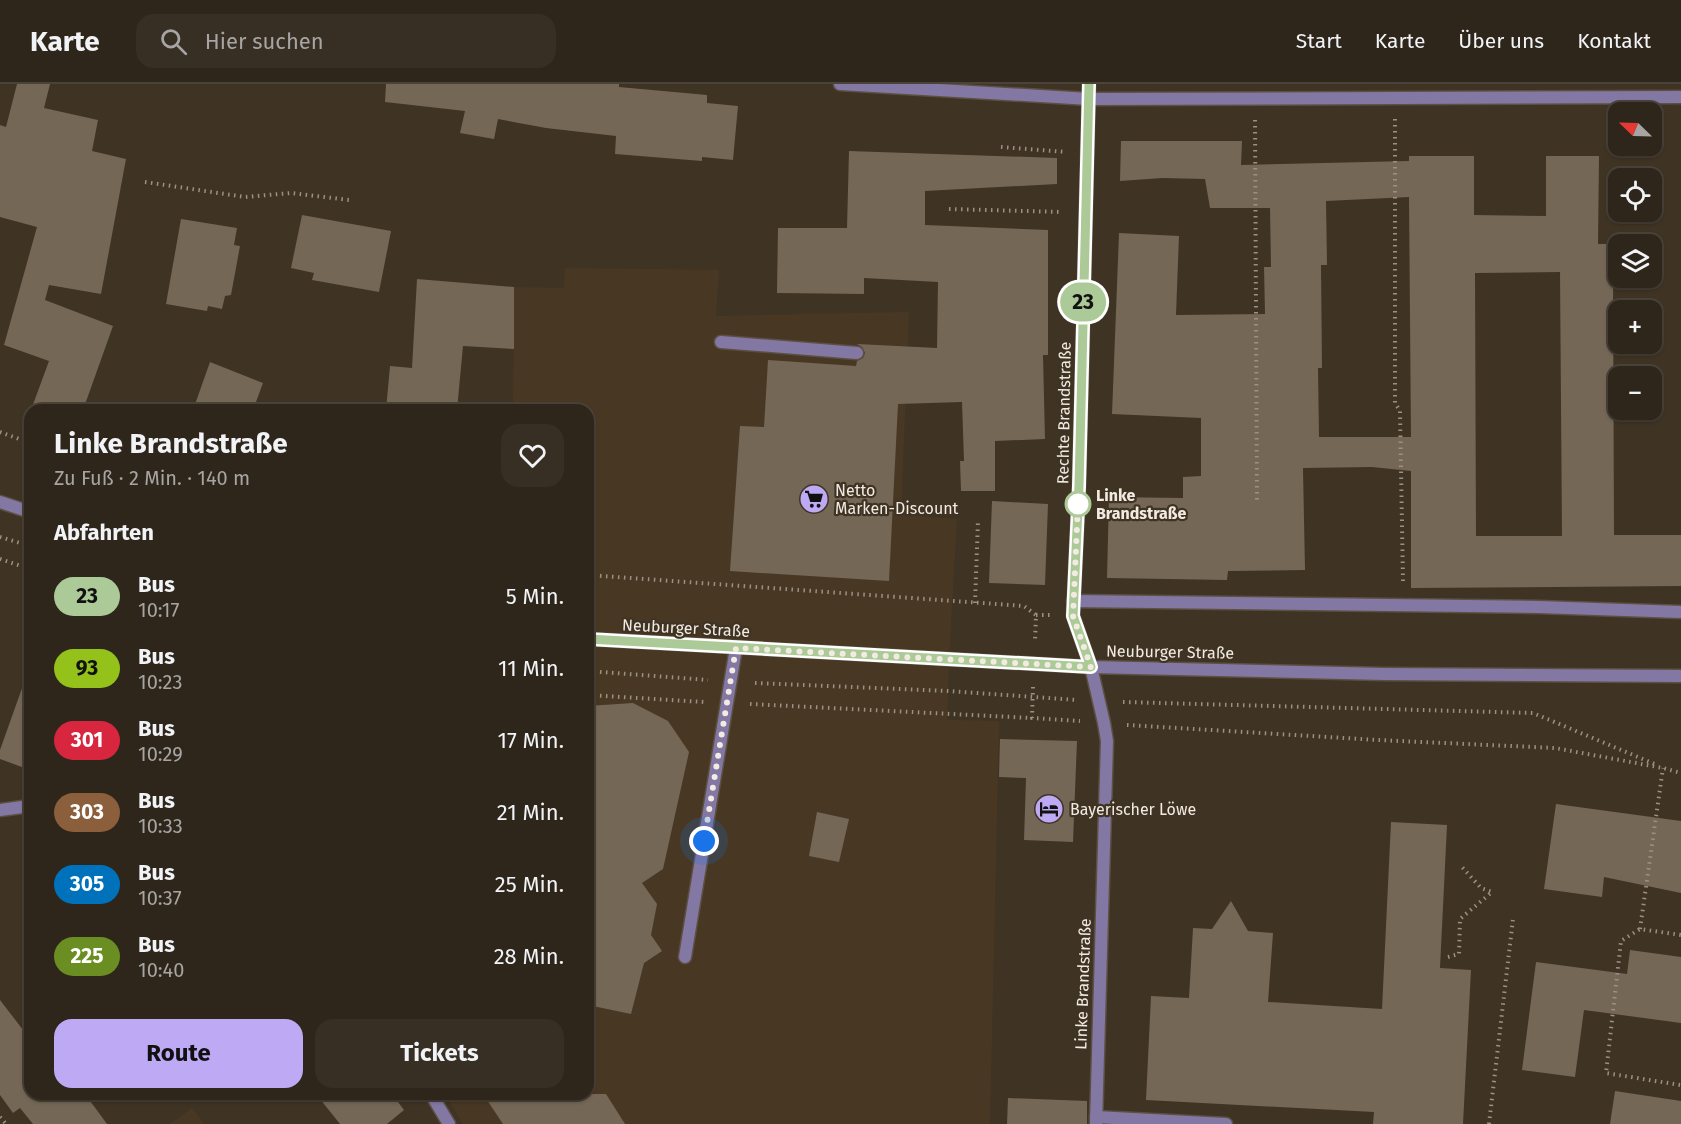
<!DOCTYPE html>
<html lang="de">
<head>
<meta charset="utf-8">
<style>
  body { margin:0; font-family:"Fira Sans",sans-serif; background:#372e24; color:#f1f3f6; height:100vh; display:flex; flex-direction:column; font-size:22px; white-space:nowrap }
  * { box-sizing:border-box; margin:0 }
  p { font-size:20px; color:#a7a5a3 }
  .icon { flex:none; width:33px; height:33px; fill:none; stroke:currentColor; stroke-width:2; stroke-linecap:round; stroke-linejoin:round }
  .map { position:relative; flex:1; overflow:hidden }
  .side { position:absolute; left:24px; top:320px; width:570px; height:696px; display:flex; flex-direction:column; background:#2f261b; border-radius:18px; box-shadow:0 2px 4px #0004,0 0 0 2px #4a433a }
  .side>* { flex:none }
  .badge { padding:0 12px; border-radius:20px; font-size:21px; line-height:39px }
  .needle { width:39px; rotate:293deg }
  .fabs { position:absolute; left:1608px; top:18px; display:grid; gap:12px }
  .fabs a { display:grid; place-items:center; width:54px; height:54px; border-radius:12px; background:#2f261b; box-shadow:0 2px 4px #0004,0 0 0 2px #4a433a; font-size:30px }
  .you { position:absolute; width:30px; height:30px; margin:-15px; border:4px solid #fff; border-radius:50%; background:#1a73e8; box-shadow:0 0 0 9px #1a73e833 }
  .map>.badge { position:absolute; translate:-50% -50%; box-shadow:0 0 0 3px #fff }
  h2 { padding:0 30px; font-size:22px; line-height:54px }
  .round { display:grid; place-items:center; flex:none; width:63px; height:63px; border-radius:18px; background:#372e24 }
  .summary { display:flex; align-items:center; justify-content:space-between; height:102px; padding:0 30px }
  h1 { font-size:28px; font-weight:700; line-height:45px }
  .primary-button { display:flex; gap:12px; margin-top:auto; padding:12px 30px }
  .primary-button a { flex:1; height:69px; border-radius:18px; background:#bea9f5; color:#111; font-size:24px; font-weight:700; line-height:69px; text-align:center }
  .primary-button a+a { background:#372e24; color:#f1f3f6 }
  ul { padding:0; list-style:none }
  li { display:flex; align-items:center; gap:18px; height:72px; padding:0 30px }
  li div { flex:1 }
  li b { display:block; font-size:22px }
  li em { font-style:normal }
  li .badge { min-width:66px; font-weight:700; text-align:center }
  header { display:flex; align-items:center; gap:36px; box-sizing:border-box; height:84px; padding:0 30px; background:#2f261b; border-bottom:2px solid #4a433a }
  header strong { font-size:28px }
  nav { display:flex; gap:33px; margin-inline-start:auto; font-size:21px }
  .search { width:420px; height:54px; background:#372e24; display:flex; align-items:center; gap:15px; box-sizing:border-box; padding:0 21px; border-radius:18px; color:#a7a5a3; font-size:22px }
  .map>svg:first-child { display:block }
  .built { fill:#483823 }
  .building { fill:#746756; fill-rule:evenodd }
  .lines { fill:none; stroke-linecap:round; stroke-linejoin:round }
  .service-casing { stroke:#5c5042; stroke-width:15 }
  .minor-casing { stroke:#5c5042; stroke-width:15 }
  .tertiary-casing { stroke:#5c5042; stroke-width:15 }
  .path { stroke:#9b9185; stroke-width:4; stroke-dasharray:1.5 4.5; stroke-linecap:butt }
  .service { stroke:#8377a3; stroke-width:12 }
  .minor { stroke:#8377a3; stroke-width:12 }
  .tertiary { stroke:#8377a3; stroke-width:12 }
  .line-casing { stroke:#fff; stroke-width:14 }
  .line { stroke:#abca97; stroke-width:9 }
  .walk { stroke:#f3ebe2; stroke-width:6; stroke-dasharray:0 10.8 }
  .stop-dot { fill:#fff; stroke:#abca97; stroke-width:3 }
  .labels { text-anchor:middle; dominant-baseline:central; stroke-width:4.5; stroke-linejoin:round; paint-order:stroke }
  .street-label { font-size:16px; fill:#f3ebe2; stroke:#3f3324 }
  .poi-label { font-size:16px; fill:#f3ebe2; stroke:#3f3324; text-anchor:start }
  .stop-label { font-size:16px; font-weight:bold; fill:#f3ebe2; stroke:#3f3324; text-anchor:start }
</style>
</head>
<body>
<header>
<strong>Karte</strong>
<div class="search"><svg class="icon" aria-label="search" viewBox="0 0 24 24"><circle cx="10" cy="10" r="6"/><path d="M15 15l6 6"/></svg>Hier suchen</div>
<nav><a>Start</a><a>Karte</a><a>Über uns</a><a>Kontakt</a></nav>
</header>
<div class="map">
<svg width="1681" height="1040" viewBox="0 0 1681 1040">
  <rect width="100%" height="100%" fill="#3f3324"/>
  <g class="built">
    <polygon points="565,184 719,186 716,232 909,228 901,431 957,435 949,575 947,636 999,637 990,1040 463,1040 445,1010 588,1010 588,326 513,325 514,203 564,204"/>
    <polygon points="192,1024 204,1040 170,1040"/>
  </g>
  <g class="building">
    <polygon points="17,0 50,0 44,24 98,36 92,67 126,75 101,210 49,201 45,216 113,242 83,326 31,326 49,277 4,261 37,143 0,133 0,41 6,43"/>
    <polygon points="386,0 619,0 619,3 707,11 707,19 738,22 733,76 702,73 702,77 615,70 616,52 546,44 498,35 494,55 460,49 465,27 385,18"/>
    <path d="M1121,57H1242L1241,81L1409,77V72H1474V131L1546,132V72H1599L1598,160H1618V188H1613L1614,451H1681V502L1411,504V387L1372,383L1303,384L1305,486L1228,487L1227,496L1107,494L1109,413L1183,414V393L1201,392V334L1112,330L1119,149L1179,152L1176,231L1265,230L1264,183H1271L1270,124H1210L1205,95L1162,94L1120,97ZM1409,113L1411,353H1319L1318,284H1322L1321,181H1327L1326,117ZM1560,188L1562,452H1476L1475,189Z"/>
    <polygon points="849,67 1057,74 1057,100 925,107 925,141 1048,146 1048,271 1043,271 1045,355 995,357 995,407 961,407 960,377 964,377 962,318 898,320 889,497 730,487 740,342 764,343 768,276 856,282 857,277 863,274 865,269 862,263 857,260 937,264 938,198 864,194 864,210 777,209 778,144 847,144"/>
    <polygon points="302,131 391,147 379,208 312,196 314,189 291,184"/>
    <polygon points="181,135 237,144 234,161 240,162 231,211 225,212 222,225 208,222 207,227 166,220"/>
    <polygon points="417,195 514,203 514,265 463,262 457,326 386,326 390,282 412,284"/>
    <polygon points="210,278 263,299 253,326 193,326"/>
    <polygon points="992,417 1048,420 1045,501 989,499"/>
    <polygon points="26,593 30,593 30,686 0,675 0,666"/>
    <polygon points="633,619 668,637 689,668 663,785 642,799 657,820 651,851 662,867 644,879 631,930 588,921 588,622"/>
    <polygon points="1000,655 1077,657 1073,758 1024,756 1026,694 999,693"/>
    <polygon points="1556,720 1681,737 1681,809 1604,793 1602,813 1544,805"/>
    <polygon points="817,728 849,735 839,778 809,772"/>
    <polygon points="1391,738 1447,741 1440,884 1471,886 1463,1040 1373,1040 1374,1028 1146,1016 1151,912 1189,914 1193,844 1212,845 1231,817 1248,847 1273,849 1268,918 1382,925"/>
    <polygon points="1630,866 1681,873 1681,939 1584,926 1575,993 1522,986 1536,878 1627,890"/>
    <polygon points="0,916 30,955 30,1010 85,1010 107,1040 33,1040 20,1024 13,1029 0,1011"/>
    <polygon points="1615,1007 1681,1017 1681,1040 1610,1040"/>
    <polygon points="316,1010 392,1010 404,1026 387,1040 340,1040"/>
    <polygon points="483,1010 606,1010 625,1040 503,1040"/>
    <polygon points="1008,1014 1087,1017 1087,1040 1007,1040"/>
  </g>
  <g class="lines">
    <g class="service-casing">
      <g id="service">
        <polyline points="721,258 857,269"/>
        <polyline points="685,873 736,564"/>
        <polyline points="1096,1033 1226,1040"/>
      </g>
    </g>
    <g class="minor-casing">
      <g id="minor">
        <polyline points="840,0 1089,15 1681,13"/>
        <polyline points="1089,0 1079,402 1073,532 1091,583 1104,639 1107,657 1096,1040"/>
        <polyline points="1073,517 1539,523 1681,528"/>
        <polyline points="0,726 30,722"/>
        <polyline points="431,1010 449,1040"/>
      </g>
    </g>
    <g class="tertiary-casing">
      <g id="tertiary">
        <polyline points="0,418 30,428"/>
        <polyline points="588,555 1091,583 1384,590 1681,592"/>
      </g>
    </g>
    <g class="path">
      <polyline points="1395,35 1395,319 1400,327 1403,497"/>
      <polyline points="1255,36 1257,417"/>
      <polyline points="1001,63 1066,68"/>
      <polyline points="145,98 245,113 291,109 349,116"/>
      <polyline points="949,125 1062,128"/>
      <polyline points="0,348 30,359"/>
      <polyline points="0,453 30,462"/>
      <polyline points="0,475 30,485"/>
      <polyline points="588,491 1024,522 1036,531 1035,557"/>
      <polyline points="975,519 978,436"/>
      <polyline points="1036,531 1051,531"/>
      <polyline points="588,587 708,596"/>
      <polyline points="755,599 948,607 1077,616"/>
      <polyline points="1033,603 1032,634 1080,637"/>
      <polyline points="588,611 704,618"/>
      <polyline points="1123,618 1533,629 1657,681"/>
      <polyline points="750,620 1032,634"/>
      <polyline points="1127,641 1378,656 1555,664 1663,684 1681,689"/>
      <polyline points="1640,845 1663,684"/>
      <polyline points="1448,873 1459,870 1460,835 1492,808 1481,804 1461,782"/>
      <polyline points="1680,1001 1606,989 1621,857 1640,845 1681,851"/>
      <polyline points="0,1033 6,1040"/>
      <polyline points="1489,1040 1513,835"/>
    </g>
    <use href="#service" class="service"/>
    <use href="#minor" class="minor"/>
    <use href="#tertiary" class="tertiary"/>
  </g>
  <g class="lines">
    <g class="line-casing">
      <polyline id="line" points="588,555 1091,583 1073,532 1079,402 1089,0"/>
    </g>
    <use href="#line" class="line"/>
    <polyline class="walk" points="704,757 736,564 1091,583 1073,532 1078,420"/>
  </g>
  <defs>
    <g id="supermarket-disc" transform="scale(1.5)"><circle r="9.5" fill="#bea9f5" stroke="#3f3324"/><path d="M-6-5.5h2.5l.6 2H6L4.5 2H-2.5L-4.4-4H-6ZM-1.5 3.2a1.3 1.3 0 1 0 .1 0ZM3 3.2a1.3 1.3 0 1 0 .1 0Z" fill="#111"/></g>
    <g id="hotel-disc" transform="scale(1.5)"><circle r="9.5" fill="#bea9f5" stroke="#3f3324"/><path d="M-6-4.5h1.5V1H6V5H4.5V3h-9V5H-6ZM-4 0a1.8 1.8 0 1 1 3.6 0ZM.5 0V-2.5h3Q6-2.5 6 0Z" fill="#111"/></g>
  </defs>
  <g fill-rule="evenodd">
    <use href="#supermarket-disc" x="814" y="415"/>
    <use href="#hotel-disc" x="1049" y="725"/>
  </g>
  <circle class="stop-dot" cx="1078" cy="420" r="12"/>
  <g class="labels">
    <g class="street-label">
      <text transform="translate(1064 329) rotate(-89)">Rechte Brandstraße</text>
      <text transform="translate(686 544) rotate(3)">Neuburger Straße</text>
      <text transform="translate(1170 568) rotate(1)">Neuburger Straße</text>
      <text transform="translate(1083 900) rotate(-88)">Linke Brandstraße</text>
    </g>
    <g class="poi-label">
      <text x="835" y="406">Netto<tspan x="835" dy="18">Marken-Discount</tspan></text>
      <text x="1070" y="725">Bayerischer Löwe</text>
    </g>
    <g class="stop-label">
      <text x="1096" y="411">Linke<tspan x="1096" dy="18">Brandstraße</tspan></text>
    </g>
  </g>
</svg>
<div class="fabs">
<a><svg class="needle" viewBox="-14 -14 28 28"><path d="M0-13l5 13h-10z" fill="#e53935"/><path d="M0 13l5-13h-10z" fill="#a7a5a3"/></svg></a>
<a><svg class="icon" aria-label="locate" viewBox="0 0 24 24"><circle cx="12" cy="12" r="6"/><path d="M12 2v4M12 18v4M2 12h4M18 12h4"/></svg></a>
<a><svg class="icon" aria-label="layers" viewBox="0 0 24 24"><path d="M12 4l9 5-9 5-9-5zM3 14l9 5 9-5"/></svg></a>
<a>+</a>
<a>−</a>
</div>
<div class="you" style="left:704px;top:757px"></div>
<b class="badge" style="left:1083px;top:218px;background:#abca97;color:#111">23</b>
<section class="side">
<div class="summary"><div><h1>Linke Brandstraße</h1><p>Zu Fuß · 2 Min. · 140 m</p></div><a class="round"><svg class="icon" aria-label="heart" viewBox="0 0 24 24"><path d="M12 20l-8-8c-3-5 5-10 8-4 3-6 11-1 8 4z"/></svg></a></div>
<h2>Abfahrten</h2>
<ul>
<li><span class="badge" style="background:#abca97;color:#111">23</span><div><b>Bus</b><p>10:17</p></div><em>5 Min.</em></li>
<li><span class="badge" style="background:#94c11a;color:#111">93</span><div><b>Bus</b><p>10:23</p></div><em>11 Min.</em></li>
<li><span class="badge" style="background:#d7263d;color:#fff">301</span><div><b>Bus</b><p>10:29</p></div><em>17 Min.</em></li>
<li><span class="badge" style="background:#8b5e3c;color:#fff">303</span><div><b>Bus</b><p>10:33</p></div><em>21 Min.</em></li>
<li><span class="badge" style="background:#0072bc;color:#fff">305</span><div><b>Bus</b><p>10:37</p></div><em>25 Min.</em></li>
<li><span class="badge" style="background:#6b8e23;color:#fff">225</span><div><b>Bus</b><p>10:40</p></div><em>28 Min.</em></li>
</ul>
<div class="primary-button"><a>Route</a><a>Tickets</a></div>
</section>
</div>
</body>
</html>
